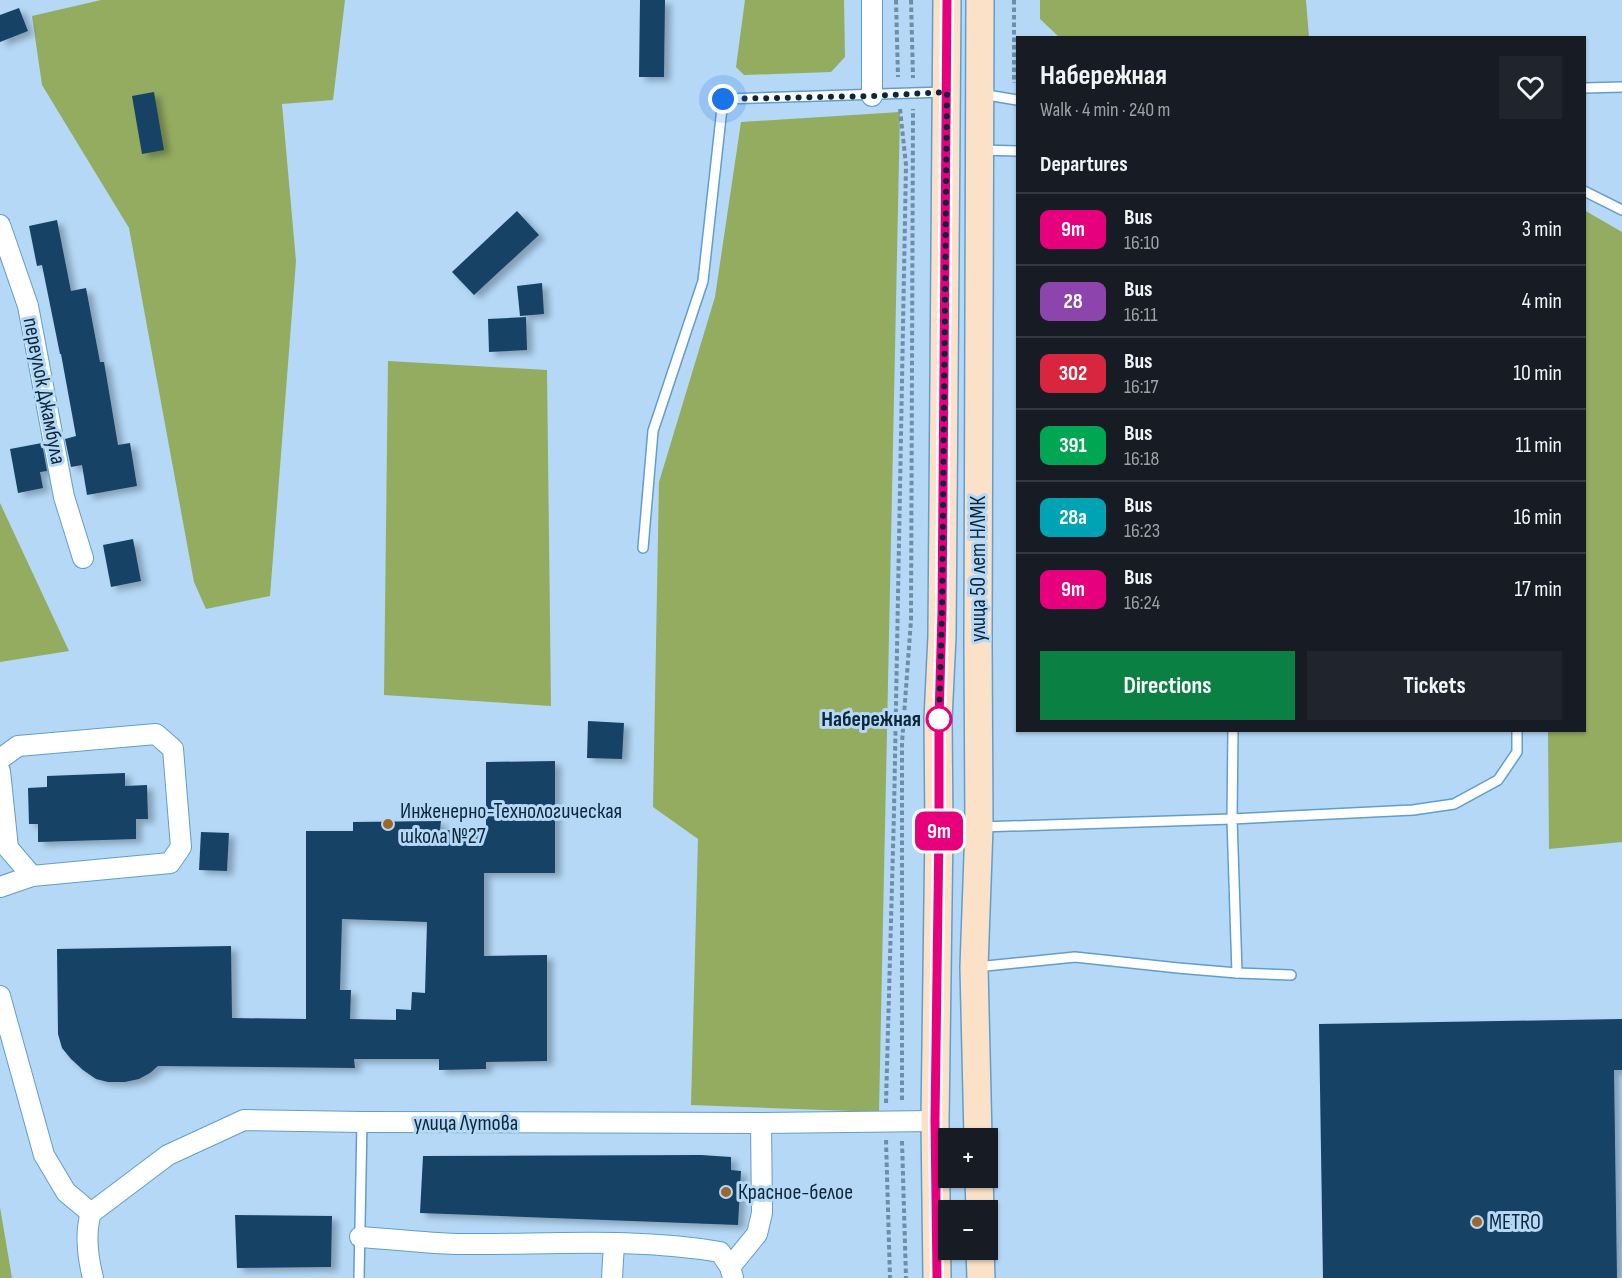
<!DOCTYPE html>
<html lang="en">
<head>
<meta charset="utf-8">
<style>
  body { margin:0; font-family:"Sofia Sans Condensed",sans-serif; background:#20242c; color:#f1f3f6; height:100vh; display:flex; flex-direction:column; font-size:22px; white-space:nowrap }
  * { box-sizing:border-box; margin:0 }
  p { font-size:20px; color:#9ea1a6 }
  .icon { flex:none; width:33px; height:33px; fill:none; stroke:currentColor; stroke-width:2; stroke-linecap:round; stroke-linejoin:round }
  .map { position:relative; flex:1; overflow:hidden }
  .side { position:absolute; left:1016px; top:36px; width:570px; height:696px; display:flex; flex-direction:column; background:#171b24; border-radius:0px; box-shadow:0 2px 4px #0004 }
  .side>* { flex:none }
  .badge { padding:0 12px; border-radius:9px; font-size:21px; line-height:39px }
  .controls { position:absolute; left:938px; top:1128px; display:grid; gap:12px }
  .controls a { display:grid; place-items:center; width:60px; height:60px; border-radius:0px; background:#171b24; box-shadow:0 2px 4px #0004; font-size:30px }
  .you { position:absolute; width:30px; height:30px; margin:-15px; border:4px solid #fff; border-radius:50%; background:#1a73e8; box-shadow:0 0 0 9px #1a73e833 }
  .map>.badge { position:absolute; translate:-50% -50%; box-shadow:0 0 0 3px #fff }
  h2 { padding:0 24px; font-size:22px; line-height:54px }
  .round { display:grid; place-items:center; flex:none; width:63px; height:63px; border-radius:0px; background:#20242c }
  .headline { display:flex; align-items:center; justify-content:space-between; height:102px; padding:0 24px }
  h1 { font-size:28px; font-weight:700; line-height:45px }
  .button { display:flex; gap:12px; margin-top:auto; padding:12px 24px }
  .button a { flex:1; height:69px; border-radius:0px; background:#0b8043; color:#fff; font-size:24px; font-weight:700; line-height:69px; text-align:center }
  .button a+a { background:#20242c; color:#f1f3f6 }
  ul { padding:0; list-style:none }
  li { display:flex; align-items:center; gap:18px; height:72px; padding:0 24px; border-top:2px solid #363941 }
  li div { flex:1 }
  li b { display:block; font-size:22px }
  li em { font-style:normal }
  li .badge { min-width:66px; font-weight:700; text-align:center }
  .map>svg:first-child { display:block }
  .green { fill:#94ac60 }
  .building { fill:#154365; fill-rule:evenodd; filter:url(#shadow) }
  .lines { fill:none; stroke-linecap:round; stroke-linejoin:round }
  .lane-casing { stroke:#619ecd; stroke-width:12 }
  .street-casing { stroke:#619ecd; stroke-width:22 }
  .secondary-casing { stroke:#619ecd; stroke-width:30 }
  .path { stroke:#6e8ea7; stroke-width:4; stroke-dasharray:4.5 3; stroke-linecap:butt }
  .lane { stroke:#fff; stroke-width:9 }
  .street { stroke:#fff; stroke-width:20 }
  .secondary { stroke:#fae1c7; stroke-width:27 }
  .line-casing { stroke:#fff; stroke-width:14 }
  .line { stroke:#e6007e; stroke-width:9 }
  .walk { stroke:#0d273a; stroke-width:6; stroke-dasharray:0 10.8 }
  .stop-dot { fill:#fff; stroke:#e6007e; stroke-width:3 }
  .poi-dot { fill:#a16627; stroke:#b4d8f6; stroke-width:2 }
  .labels { text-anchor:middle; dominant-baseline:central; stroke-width:6; stroke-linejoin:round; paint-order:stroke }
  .street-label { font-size:22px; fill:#0d273a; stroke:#b4d8f6 }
  .stop-label { font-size:22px; font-weight:bold; fill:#0d273a; stroke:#b4d8f6; text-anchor:end }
  .poi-label { font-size:22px; fill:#0d273a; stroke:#b4d8f6; text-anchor:start }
</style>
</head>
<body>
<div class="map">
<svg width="1622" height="1278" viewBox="0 0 1622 1278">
  <defs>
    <filter id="shadow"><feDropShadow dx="6" dy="4" stdDeviation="3" flood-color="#0004"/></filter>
  </defs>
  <rect width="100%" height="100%" fill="#b4d8f6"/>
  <g class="green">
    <polygon points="101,0 345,0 333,100 282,104 296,261 270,596 206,609 194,582 129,228 42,85 32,16"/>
    <polygon points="745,0 844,0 845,57 831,72 744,75 736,67"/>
    <polygon points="1040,0 1306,0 1309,37 1059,37 1040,19"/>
    <polygon points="900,112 879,1112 691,1105 698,839 653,807 659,482 715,297 741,122"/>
    <polygon points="1584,210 1622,232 1622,842 1549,849 1548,731 1584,730"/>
    <polygon points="388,361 547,370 551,706 384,695"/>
    <polygon points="0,503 69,651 0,662"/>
    <polygon points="0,1207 12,1278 0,1278"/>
  </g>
  <g class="building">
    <polygon points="640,0 665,0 664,77 639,77"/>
    <polygon points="19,8 28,31 0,42 0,15"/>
    <polygon points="154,92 164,150 142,154 132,96"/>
    <polygon points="517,211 539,235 474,295 452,272"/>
    <polygon points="57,220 71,291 86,288 100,362 104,362 118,445 130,443 137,486 87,495 82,465 71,467 65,439 76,436 61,354 60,354 42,265 37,266 29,226"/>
    <polygon points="542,283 544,314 520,316 517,286"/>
    <polygon points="526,317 527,350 489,352 488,319"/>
    <polygon points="42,443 47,471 40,472 43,488 18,493 10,449"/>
    <polygon points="133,539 141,581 111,587 103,545"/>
    <polygon points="588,721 624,723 622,759 587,758"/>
    <path d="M555,761V873H484V956L547,955V1061L486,1062V1069L439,1070V1059H354L355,1068L158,1066L150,1073L139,1079L125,1082H108L96,1079L83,1070L71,1059L62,1048L58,1034L57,949L231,946L232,1018L306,1019V831H353V822L441,821L440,830H486V762ZM342,919L427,922L425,993L412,992L411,1010L396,1009V1020L350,1019L351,990H340Z"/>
    <polygon points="125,773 125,786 147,785 148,819 136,819 136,839 38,842 38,824 29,824 28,788 47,787 47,776"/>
    <polygon points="201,832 229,833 227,871 199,870"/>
    <polygon points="1622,1019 1622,1070 1614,1070 1617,1278 1323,1278 1319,1024"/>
    <polygon points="701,1155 731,1157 731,1170 741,1171 738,1225 420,1213 423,1156"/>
    <polygon points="235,1215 332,1216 331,1267 237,1268"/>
  </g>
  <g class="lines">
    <g class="lane-casing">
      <g id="lane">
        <polyline points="1584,88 1622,87"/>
        <polyline points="981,94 1017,100"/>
        <polyline points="981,150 1017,151"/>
        <polyline points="1584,191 1622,210"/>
        <polyline points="643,548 653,431 703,281 723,99 944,92"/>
        <polyline points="981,827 1232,819 1233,730"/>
        <polyline points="976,967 1075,957 1178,968 1237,973 1291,975"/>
        <polyline points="1237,973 1232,819 1413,810 1454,804 1498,780 1517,752 1517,730"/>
        <polyline points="359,1278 362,1122"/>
      </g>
    </g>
    <g class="street-casing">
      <g id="street">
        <polyline points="872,96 872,0"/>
        <polyline points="0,225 28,306 64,497 83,558"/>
        <polyline points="0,759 18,746 156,734 173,749 181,847 170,863 32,876 0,887"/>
        <polyline points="0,771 8,848 32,876"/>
        <polyline points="0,996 44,1155 66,1192 91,1213"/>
        <path d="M360,1237C392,1239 424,1243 456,1244C544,1245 633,1237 720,1252L730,1267L733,1278"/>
        <polyline points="730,1267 757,1234 762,1213 761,1123"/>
        <path d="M93,1278C88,1258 85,1232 91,1213L168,1155L244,1120L362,1122L761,1123L935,1121"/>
        <polyline points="612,1278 614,1243"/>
      </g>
    </g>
    <g class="secondary-casing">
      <g id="secondary">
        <polyline points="978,1138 974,967 979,827 978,640 980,0"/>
        <polyline points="979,1178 980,1210"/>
        <polyline points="980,1250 981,1278"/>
        <polyline points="937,1278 935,1121 939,828 938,719 942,636 947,0"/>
      </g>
    </g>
    <g class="path">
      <polyline points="896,0 898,77"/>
      <polyline points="911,0 913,78"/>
      <polyline points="1014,0 1014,83"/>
      <polyline points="902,1100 902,743 911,620 913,109"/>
      <polyline points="886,1103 894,812 906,165 900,109"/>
      <polyline points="886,1140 890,1278"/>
      <polyline points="902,1141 906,1278"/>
    </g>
    <use href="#lane" class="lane"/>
    <use href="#street" class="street"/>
    <use href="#secondary" class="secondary"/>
  </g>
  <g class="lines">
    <g class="line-casing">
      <polyline id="line" points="937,1278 935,1121 939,828 939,719 942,612 947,0"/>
    </g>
    <use href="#line" class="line"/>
    <polyline class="walk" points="723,99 872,96 947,92 942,612 939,719"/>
  </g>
  <circle class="stop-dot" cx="939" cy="719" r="12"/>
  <g class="poi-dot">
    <circle cx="388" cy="824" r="6"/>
    <circle cx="726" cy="1192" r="6"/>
    <circle cx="1477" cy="1222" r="6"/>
  </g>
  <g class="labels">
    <g class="street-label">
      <text transform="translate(44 391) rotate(79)">переулок Джамбула</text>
      <text transform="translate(978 569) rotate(-90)">улица 50 лет НЛМК</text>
      <text x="466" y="1123">улица Лутова</text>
    </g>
    <g class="stop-label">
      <text x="921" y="719">Набережная</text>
    </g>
    <g class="poi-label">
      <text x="400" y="811">Инженерно-Технологическая<tspan x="400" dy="25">школа №27</tspan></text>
      <text x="738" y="1192">Красное-белое</text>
      <text x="1489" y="1222">METRO</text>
    </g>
  </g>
</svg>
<div class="controls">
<a>+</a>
<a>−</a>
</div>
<div class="you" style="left:723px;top:99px"></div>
<b class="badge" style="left:939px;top:831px;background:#e6007e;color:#fff">9т</b>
<section class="side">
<div class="headline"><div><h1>Набережная</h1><p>Walk · 4 min · 240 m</p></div><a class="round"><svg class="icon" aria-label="heart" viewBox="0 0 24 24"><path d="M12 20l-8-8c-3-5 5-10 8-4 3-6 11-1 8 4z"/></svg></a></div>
<h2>Departures</h2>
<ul>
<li><span class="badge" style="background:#e6007e;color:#fff">9т</span><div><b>Bus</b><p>16:10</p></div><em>3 min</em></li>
<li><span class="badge" style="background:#8e44ad;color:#fff">28</span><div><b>Bus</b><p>16:11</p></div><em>4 min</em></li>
<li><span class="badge" style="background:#d7263d;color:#fff">302</span><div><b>Bus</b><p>16:17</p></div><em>10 min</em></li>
<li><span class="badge" style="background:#00a651;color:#fff">391</span><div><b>Bus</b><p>16:18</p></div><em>11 min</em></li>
<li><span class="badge" style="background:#00a3b4;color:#fff">28а</span><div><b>Bus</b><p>16:23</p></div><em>16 min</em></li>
<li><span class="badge" style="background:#e6007e;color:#fff">9т</span><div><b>Bus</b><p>16:24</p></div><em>17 min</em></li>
</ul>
<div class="button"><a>Directions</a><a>Tickets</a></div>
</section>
</div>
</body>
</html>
